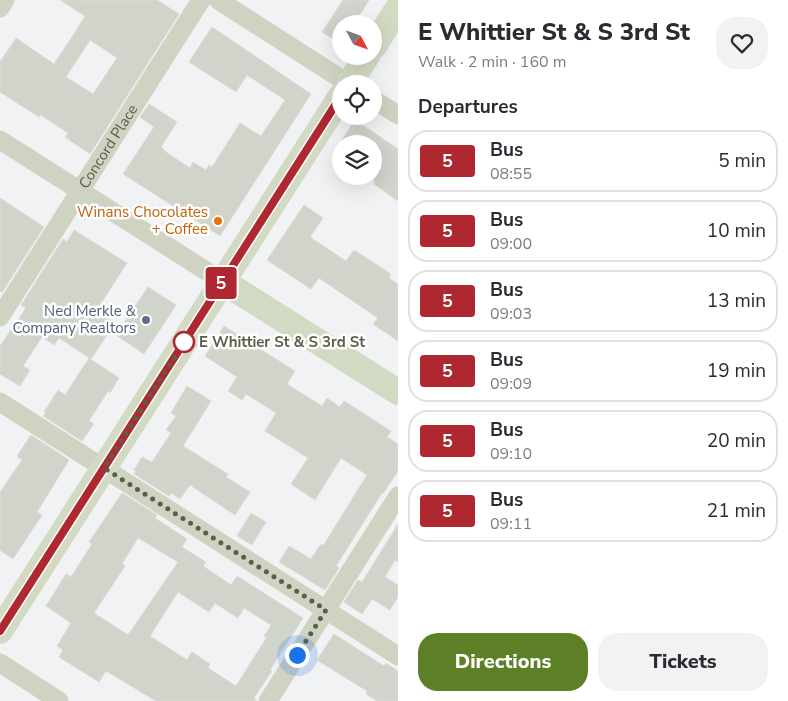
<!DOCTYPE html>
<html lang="en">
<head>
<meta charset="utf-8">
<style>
  body { margin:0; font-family:"Nunito Sans",sans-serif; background:#f2f2f3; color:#2b2b33; height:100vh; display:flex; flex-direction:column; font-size:19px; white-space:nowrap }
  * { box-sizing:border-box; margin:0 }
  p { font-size:16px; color:#7c7c81 }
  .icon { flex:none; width:28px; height:28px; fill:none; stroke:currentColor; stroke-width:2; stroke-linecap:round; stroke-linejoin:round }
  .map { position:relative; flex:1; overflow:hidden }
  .sheet { display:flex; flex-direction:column; background:#fff; width:390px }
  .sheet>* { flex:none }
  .badge { padding:0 10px; border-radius:4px; font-size:18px; line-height:32px }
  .needle { width:32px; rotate:131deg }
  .buttons { position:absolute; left:332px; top:15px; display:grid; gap:10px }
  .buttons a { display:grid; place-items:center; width:50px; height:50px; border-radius:50%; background:#fff; box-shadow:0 5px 20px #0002; font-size:25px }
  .you { position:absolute; width:25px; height:25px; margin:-12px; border:4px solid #fff; border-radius:50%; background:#1a73e8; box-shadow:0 0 0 8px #1a73e833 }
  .map>.badge { position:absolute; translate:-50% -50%; box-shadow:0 0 0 2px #fff }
  h2 { padding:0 20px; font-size:19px; line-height:45px }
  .round { display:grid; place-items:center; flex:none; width:52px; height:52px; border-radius:20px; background:#f2f2f3 }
  .summary { display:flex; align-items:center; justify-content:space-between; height:85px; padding:0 20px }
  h1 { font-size:24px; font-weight:800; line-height:38px }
  .button { display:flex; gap:10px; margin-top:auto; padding:10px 20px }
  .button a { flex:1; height:58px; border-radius:20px; background:#5d8026; color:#fff; font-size:20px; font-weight:800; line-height:58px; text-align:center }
  .button a+a { background:#f2f2f3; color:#2b2b33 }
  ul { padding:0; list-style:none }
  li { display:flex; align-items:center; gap:15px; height:62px; margin:0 10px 8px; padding:0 10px; border:2px solid #e1e1e2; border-radius:20px }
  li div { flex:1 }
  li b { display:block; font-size:19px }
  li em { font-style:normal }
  li .badge { min-width:55px; font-weight:700; text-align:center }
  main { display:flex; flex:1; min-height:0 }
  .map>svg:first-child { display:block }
  .building { fill:#d1d4cb; stroke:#d9ddd5; fill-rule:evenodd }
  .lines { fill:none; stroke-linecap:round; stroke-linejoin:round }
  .street { stroke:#cfd3c2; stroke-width:19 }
  .secondary { stroke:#d3dac4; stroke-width:26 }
  .line-casing { stroke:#fff; stroke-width:11 }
  .line { stroke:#af272f; stroke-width:8 }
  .walk { stroke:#596049; stroke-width:5; stroke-dasharray:0 9 }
  .food-dot { fill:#e8710a; stroke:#fff; stroke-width:2 }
  .service-dot { fill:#5c6f8a; stroke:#fff; stroke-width:2 }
  .stop-dot { fill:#fff; stroke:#af272f; stroke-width:2.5 }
  .labels { text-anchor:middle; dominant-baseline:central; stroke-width:5; stroke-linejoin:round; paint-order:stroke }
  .street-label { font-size:15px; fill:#596049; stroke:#fff }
  .food-label { font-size:15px; fill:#c56008; stroke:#fff; text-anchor:end }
  .service-label { font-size:15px; fill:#4e5e75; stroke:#fff; text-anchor:end }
  .stop-label { font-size:15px; font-weight:bold; fill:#596049; stroke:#fff; text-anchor:start }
</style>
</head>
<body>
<main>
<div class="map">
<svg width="398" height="701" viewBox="0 0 398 701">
  <rect width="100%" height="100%" fill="#f1f2f4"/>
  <g class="building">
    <path d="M60,0H157L179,14L90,154L65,137L68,133L41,115L39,117L0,92V62L16,38L54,64L76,31L85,16ZM90,40L117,58L93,94L66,77Z"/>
    <polygon points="343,0 369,0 354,24 341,24 341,44 322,32"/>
    <polygon points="212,27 311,94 220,236 123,174 154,127 140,117 149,104 177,122 161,147 164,149 163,150 190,168 193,162 206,170 209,165 212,167 240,123 261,136 285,100 247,75 236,92 189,62"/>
    <polygon points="355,120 398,149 398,201 374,184 374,144 339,144"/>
    <polygon points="0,198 44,227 2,292 0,291"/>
    <polygon points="304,205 323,218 310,237 346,261 354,250 391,274 389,278 398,284 398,341 373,324 378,318 319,278 311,289 267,260"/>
    <polygon points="74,230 127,263 96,311 115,323 91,359 59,338 54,345 42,337 23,366 30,370 20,386 0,374 0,346 26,308 21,305 63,239 67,242"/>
    <polygon points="148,287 176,305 144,354 116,335"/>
    <polygon points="224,326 295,371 287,384 322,406 327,398 340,407 344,401 391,431 387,437 398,444 398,471 383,494 382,493 336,566 339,568 325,590 279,562 289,546 311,559 321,544 323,546 367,475 341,458 315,500 291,484 308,458 265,431 276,413 246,394 242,400 228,391 237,377 205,356"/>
    <polygon points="89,358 119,378 110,393 108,391 89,421 94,424 82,441 43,416 46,413 44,412 58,390 65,395"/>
    <polygon points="187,386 211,401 183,446 228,474 226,477 250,492 235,515 190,485 180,499 171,493 169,496 134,474 136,471 134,470 142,457 152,462 171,433 166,430 176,416 171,413"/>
    <polygon points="31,435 69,460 37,512 42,515 13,559 0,550 0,492 22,460 17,456"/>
    <path d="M122,493L157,515L155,518L187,539L182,547L206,562L203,566L231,585L237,576L303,618L270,670L272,671L254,698L257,701H156L106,671L99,682L59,657L63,650L57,646L71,623L46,606L66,574L71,577L92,544L89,542ZM138,538L178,562L128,635L94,613L125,566L122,564ZM178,592L209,612L215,603L238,618L244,608L271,625L264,636L267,637L236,686L208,668L210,664L192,652L187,660L150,636Z"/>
    <polygon points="251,513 266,522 252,545 237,536"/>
    <polygon points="398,524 398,562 395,560 385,577 398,585 398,597 390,610 372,599 362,614 344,602 358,580 362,582"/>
    <polygon points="334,634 384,666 386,663 398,671 398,701 377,701 366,694 367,691 317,660"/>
  </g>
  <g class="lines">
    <g class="street">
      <polyline points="218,0 349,84"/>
      <polyline points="0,8 5,0"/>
      <polyline points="374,100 398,115"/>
      <polyline points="0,140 222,281"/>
      <path id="s1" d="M0,317L201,0"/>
      <polyline points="0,402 398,656"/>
      <polyline points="0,663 59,701"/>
      <polyline points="268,701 398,496"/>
    </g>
    <g class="secondary">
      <polyline points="374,46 398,8"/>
      <polyline points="349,84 367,56"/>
      <polyline points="222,281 398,392"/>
      <polyline points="0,631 341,96"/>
    </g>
  </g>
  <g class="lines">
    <g class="line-casing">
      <polyline id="line" points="0,631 341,96"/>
    </g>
    <use href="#line" class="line"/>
    <polyline class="walk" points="184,342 104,468 326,610 297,655"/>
  </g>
  <circle class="food-dot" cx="218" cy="221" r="5"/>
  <circle class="service-dot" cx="146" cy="320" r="5"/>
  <circle class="stop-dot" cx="184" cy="342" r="10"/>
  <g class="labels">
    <g class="street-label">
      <text stroke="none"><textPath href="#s1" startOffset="202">Concord Place</textPath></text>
    </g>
    <g class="food-label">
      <text x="208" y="212">Winans Chocolates<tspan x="208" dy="17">+ Coffee</tspan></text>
    </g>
    <g class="service-label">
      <text x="136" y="311">Ned Merkle &amp;<tspan x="136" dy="17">Company Realtors</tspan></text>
    </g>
    <g class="stop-label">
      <text x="199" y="342">E Whittier St &amp; S 3rd St</text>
    </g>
  </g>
</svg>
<div class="buttons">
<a><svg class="needle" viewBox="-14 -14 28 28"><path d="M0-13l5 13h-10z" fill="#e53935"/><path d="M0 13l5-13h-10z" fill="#7c7c81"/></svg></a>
<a><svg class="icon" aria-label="locate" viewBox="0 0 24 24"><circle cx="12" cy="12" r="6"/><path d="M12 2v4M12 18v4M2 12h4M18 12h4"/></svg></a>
<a><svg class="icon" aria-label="layers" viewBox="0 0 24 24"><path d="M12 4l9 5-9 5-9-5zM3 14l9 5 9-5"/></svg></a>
</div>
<div class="you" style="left:297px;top:655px"></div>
<b class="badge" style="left:221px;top:283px;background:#af272f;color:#fff">5</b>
</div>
<section class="sheet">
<div class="summary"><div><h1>E Whittier St &amp; S 3rd St</h1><p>Walk · 2 min · 160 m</p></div><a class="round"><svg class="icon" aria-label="heart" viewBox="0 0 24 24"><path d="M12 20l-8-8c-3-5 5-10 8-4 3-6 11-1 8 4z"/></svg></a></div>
<h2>Departures</h2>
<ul>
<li><span class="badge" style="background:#af272f;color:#fff">5</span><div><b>Bus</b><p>08:55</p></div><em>5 min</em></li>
<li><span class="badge" style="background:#af272f;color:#fff">5</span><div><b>Bus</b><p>09:00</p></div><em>10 min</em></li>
<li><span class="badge" style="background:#af272f;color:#fff">5</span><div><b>Bus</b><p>09:03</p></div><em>13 min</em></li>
<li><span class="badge" style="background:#af272f;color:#fff">5</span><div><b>Bus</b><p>09:09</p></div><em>19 min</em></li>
<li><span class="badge" style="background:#af272f;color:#fff">5</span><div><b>Bus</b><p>09:10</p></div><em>20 min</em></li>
<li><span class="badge" style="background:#af272f;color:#fff">5</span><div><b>Bus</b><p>09:11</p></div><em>21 min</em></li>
</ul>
<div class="button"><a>Directions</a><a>Tickets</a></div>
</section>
</main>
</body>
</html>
